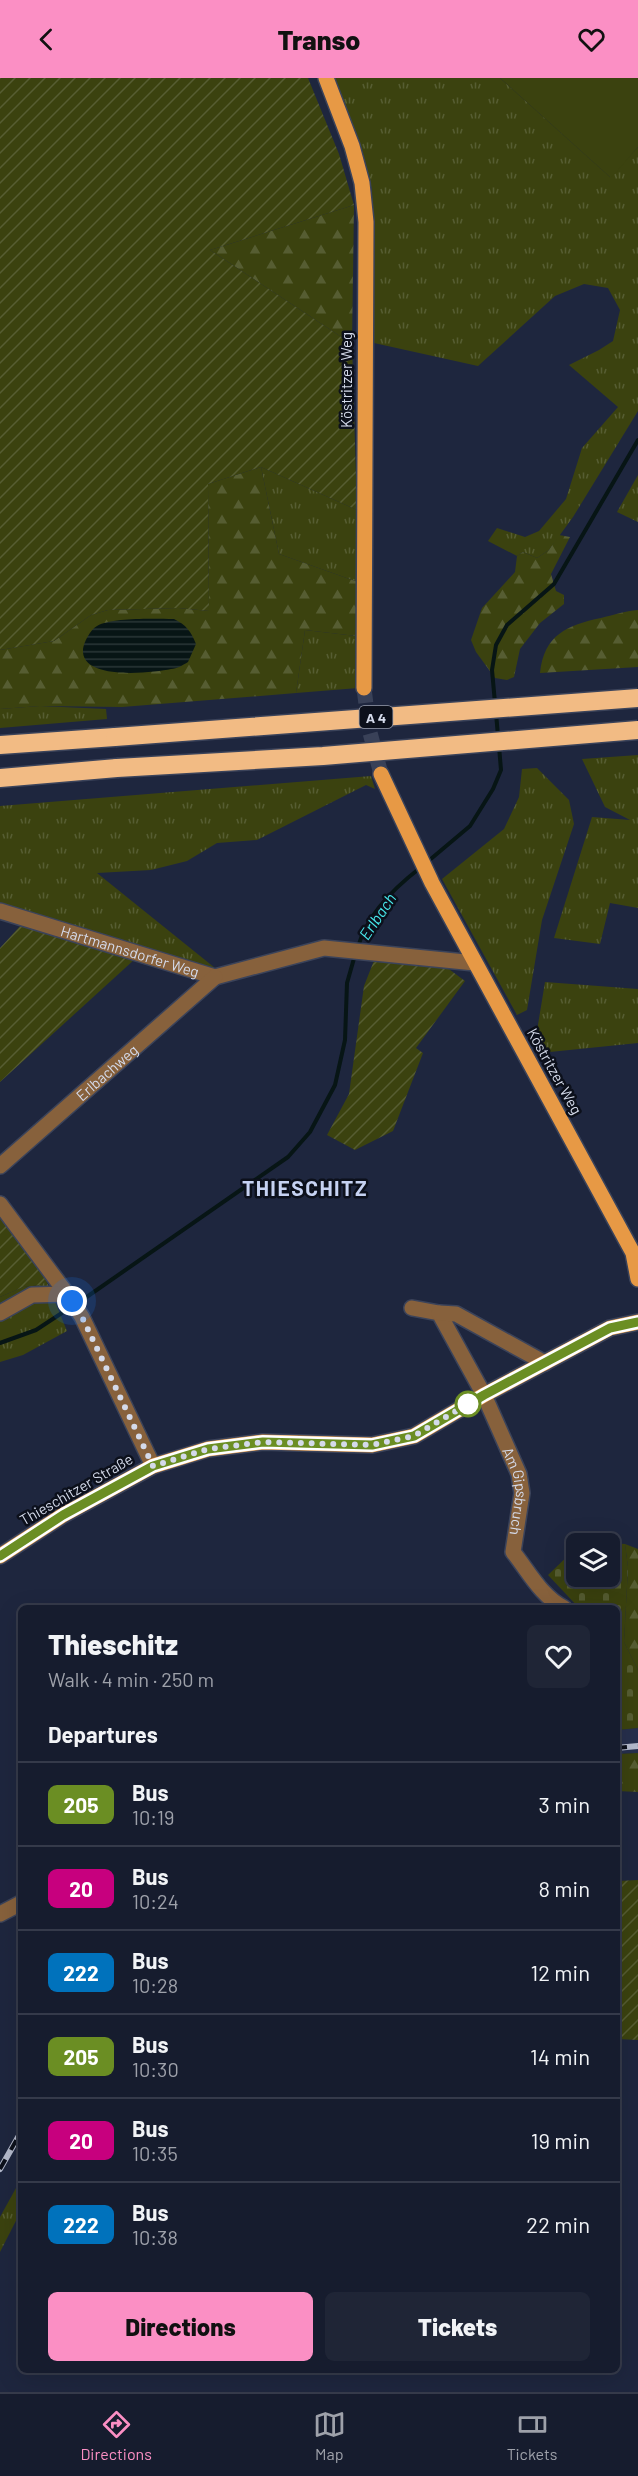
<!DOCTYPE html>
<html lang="en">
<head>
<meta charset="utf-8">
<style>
  body { margin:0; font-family:Barlow,sans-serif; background:#1f2536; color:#f1f3f6; height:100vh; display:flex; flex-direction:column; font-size:22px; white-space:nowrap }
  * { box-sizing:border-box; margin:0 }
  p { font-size:20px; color:#9ea1aa }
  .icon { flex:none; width:33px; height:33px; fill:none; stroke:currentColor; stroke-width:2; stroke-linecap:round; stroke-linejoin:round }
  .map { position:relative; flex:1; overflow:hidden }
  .sheet { position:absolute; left:18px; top:1527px; width:602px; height:768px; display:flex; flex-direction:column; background:#161c2e; border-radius:9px; box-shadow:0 6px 24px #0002,0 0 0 2px #353a4a }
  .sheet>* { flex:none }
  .badge { padding:0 12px; border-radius:9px; font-size:21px; line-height:39px }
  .tools { position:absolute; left:566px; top:1455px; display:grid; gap:12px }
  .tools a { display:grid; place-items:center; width:54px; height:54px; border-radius:9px; background:#161c2e; box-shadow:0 6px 24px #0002,0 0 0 2px #353a4a; font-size:30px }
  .you { position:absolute; width:30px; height:30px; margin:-15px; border:4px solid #fff; border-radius:50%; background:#1a73e8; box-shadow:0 0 0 9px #1a73e833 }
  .map>.badge { position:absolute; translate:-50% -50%; box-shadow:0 0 0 3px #fff }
  h2 { padding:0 30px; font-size:22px; line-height:54px }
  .round { display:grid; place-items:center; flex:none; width:63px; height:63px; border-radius:9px; background:#1f2536 }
  .head { display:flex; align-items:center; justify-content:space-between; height:102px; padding:0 30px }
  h1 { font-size:28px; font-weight:800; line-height:45px }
  .cta { display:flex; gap:12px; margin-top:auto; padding:12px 30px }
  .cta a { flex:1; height:69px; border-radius:9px; background:#fb8fc4; color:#111; font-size:24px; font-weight:800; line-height:69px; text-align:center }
  .cta a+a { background:#1f2536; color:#f1f3f6 }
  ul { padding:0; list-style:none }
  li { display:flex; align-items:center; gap:18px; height:84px; padding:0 30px; border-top:2px solid #353a4a }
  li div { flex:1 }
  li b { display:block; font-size:22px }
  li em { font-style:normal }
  li .badge { min-width:66px; font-weight:700; text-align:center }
  header { display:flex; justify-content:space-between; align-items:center; height:78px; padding:0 30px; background:#fb8fc4; color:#111; font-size:27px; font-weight:800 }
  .dock { display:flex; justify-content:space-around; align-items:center; height:84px; border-top:2px solid #353a4a; background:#161c2e; font-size:16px; color:#9ea1aa }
  .dock a { display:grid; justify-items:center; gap:3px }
  .dock .on { color:#fb8fc4 }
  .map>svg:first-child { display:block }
  .built { fill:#262f4c }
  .grass { fill:url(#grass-tufts) }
  .forest { fill:url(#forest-firs) }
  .cemetery { fill:url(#cemetery-stones) }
  .park { fill:#3b420f }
  .garden { fill:url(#garden-furrows) }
  .water { fill:url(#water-rules) }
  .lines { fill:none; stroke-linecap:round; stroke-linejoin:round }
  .stream { stroke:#071515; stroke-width:4 }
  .major-tunnel { stroke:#394158; stroke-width:15; stroke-dasharray:15 8; stroke-linecap:butt }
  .minor-casing { stroke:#3b435a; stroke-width:18 }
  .major-casing { stroke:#3b435a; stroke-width:18 }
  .highway-casing { stroke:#3b435a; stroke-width:21 }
  .minor { stroke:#87613c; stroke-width:15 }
  .major { stroke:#e79945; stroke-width:15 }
  .highway { stroke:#f2bb84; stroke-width:18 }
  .rail-casing { stroke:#b3b9cb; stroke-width:6 }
  .rail { stroke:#0c101b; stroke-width:4; stroke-dasharray:11; stroke-linecap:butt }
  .highway-bridge-casing { stroke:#3b435a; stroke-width:21; stroke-linecap:butt }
  .highway-bridge { stroke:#f2bb84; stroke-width:18 }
  .line-casing { stroke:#fff; stroke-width:14 }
  .line { stroke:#6b8e23; stroke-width:9 }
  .walk { stroke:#d4daea; stroke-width:6; stroke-dasharray:0 10.8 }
  .stop-dot { fill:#fff; stroke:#6b8e23; stroke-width:3 }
  .labels { text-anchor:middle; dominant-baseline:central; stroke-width:5; stroke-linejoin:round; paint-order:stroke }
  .shield { fill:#0c101b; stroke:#989dac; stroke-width:1.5 }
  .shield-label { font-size:14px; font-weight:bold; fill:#d4daea }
  .street-label { font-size:15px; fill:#d4daea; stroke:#0c101b }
  .water-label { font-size:16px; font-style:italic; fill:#47e8eb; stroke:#0c101b }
  .district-label { font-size:21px; font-weight:bold; letter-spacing:1.5px; fill:#c6d2f2; stroke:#0c101b }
</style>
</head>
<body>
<header><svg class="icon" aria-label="back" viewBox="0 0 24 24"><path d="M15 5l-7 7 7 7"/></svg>Transo<svg class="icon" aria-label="heart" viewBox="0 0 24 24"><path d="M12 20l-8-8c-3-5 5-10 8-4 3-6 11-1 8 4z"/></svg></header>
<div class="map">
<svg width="638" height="2314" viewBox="0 0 638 2314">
  <defs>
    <pattern id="grass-tufts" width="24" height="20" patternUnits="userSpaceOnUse" patternTransform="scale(1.5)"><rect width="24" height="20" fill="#3b420f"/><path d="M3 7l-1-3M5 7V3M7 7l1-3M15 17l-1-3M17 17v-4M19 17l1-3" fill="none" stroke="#565d32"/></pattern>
    <pattern id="forest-firs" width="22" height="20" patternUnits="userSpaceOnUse" patternTransform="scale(1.5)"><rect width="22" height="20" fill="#3b420f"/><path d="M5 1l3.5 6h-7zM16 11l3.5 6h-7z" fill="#565d32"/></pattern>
    <pattern id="cemetery-stones" width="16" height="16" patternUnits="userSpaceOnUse" patternTransform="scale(1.5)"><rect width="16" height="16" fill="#3b420f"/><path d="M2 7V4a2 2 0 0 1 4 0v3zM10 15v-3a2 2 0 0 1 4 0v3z" fill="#565d32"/></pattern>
    <pattern id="garden-furrows" width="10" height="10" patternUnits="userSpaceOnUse" patternTransform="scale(1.5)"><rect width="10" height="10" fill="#3b420f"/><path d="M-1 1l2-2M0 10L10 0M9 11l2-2" fill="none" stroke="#565d32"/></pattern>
    <pattern id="water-rules" width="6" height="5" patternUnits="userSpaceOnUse" patternTransform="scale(1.5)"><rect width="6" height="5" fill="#071515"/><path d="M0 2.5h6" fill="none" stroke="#2a3637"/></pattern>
  </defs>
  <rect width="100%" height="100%" fill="#1e263e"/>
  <polygon class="built" points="638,1650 638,1675 617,1676 617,1652"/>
  <g class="grass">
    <polygon points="335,0 500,0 610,99 638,69 638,333 573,439 549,472 537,480 523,474 517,478 488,463 497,450 525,459 539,453 566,421 582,370 618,329 569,287 599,272 613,263 620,232 608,210 584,206 555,218 478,288 374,265 372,112 362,71"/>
    <polygon points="261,389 357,432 358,504 279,476"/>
    <polygon points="638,397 638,444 617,434"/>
    <polygon points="305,552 356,558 358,610 296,615"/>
    <polygon points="40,628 106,631 107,641 0,650 0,631"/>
    <polygon points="638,677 638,830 610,825 600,866 554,860 592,739 630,742 605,729 582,681"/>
    <polygon points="537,690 569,722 574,746 542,842 527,932 517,937 442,801 504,751 519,719 522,691"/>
    <polygon points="371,698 375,711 366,707 257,762 217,765 187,783 151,792 97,795 215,890 0,828 0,728"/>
    <polygon points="545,904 638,911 638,965 540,975 535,965"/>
    <polygon points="46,1202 67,1253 23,1277 0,1284 0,1219 23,1209 42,1207"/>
    <polygon points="21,2101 21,2133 0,2174 0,2139"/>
  </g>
  <g class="forest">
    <polygon points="354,127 352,266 210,172"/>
    <polygon points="261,389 279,476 358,504 356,558 305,552 296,615 122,629 40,628 0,631 0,572 54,563 91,537 108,532 178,530 209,533 208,406"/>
    <polygon points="559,457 570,459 551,496 556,513 564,517 564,526 540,545 520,571 514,599 507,602 495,600 476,574 471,562 482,530 515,494 517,478 523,474 537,480 549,472"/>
    <path d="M638,532V589L540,595C544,557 567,547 601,540C613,537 625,533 638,532Z"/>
    <polygon points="625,1466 638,1471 638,1592 624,1564 628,1489"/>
    <polygon points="638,1675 638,1714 617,1713 617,1676"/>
  </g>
  <polygon class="cemetery" points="584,1463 625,1466 628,1489 624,1564 638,1592 638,1650 617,1652 616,1530 579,1530 548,1497 576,1470 576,1498 609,1498 609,1466 581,1465"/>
  <polygon class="park" points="500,0 638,0 638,69 611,100"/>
  <g class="garden">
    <polygon points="0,0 308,0 339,76 354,127 210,172 352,266 357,432 261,389 208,406 209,533 178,530 108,532 91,537 54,563 0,572"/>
    <polygon points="22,846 135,881 0,1004 0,870"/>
    <polygon points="375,880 442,886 465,903 416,970 423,975 393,1053 355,1072 327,1057 349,1016 364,908"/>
    <polygon points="0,1139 46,1202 42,1207 23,1209 0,1219"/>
    <polygon points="616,1797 618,1803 638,1802 638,1962 617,1961"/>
  </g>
  <path class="water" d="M174,541C186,547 191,553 196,566L188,584C183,587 177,591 171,591C152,595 80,603 83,571C84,564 90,552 97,548C113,539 154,541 174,541Z"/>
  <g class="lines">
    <g class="stream">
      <polyline points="495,625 492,592 496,567 507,547 554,506 638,362"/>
      <polyline points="496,635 498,658"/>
      <polyline points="426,785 470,748 493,711 501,692 499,668"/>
      <path d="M358,869C367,836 394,810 420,790"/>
      <polyline points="78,1225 288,1079 310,1054 335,1007 345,962 347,905 355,877"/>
      <polyline points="0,1265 36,1252 71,1229"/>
    </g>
    <polyline class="major-tunnel" points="364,610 369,651 381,696"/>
    <g class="minor-casing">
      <g id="minor">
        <path id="s1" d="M0,833L215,899L324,870L475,885"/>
        <path id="s2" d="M0,1088L215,899"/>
        <polyline points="0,1126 67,1216 82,1239 153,1388"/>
        <path id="s3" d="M412,1230L439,1235L484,1317L519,1396L522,1415L513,1474C529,1494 541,1518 564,1530"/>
        <polyline points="0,1235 32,1217 67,1216"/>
        <polyline points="439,1235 456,1236 545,1285"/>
        <polyline points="0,1836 21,1825"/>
      </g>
    </g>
    <g class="major-casing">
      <g id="major">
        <polyline points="326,0 352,68 362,105 366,144 364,610"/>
        <polyline points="381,696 432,805 633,1175 638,1201"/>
        <polyline points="0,1478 63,1437 153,1388 208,1371 263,1364 372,1367 414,1358 484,1317 610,1250 638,1244"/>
      </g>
    </g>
    <g class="highway-casing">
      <g id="highway">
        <polyline points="0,667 115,659"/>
        <polyline points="0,700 117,690"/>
      </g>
    </g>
    <use href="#minor" class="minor"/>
    <use href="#major" class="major"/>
    <use href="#highway" class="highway"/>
    <g class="rail-casing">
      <g id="rail">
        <polyline points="616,1670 638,1668"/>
        <polyline points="0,2091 21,2054"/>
      </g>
    </g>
    <use href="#rail" class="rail"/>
    <g class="highway-bridge-casing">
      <g id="highway-bridge">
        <polyline points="115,659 638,620"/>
        <polyline points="117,690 323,678 638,652"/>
      </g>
    </g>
    <use href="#highway-bridge" class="highway-bridge"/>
  </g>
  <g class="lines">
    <g class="line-casing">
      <polyline id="line" points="0,1478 63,1437 153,1388 208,1371 263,1364 372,1367 414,1358 484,1317 610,1250 638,1244"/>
    </g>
    <use href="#line" class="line"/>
    <polyline class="walk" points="72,1223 82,1239 153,1388 208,1371 263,1364 372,1367 414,1358 468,1326"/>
  </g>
  <circle class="stop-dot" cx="468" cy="1326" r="12"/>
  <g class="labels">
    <rect class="shield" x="359.5" y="628" width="33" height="22" rx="4.5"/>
    <g class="shield-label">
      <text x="376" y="639">A 4</text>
    </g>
    <g class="street-label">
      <text transform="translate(346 302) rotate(-90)">Köstritzer Weg</text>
      <text stroke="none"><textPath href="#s1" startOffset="136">Hartmannsdorfer Weg</textPath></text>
      <text stroke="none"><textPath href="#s2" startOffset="142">Erlbachweg</textPath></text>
      <text transform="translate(555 993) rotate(61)">Köstritzer Weg</text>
      <text transform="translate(76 1411) rotate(-30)">Thieschitzer Straße</text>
      <text stroke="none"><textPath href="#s3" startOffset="224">Am Gipsbruch</textPath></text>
    </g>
    <g class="water-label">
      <text transform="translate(377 838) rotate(-56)">Erlbach</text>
    </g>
    <g class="district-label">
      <text x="305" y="1109">THIESCHITZ</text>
    </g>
  </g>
</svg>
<div class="tools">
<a><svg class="icon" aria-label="layers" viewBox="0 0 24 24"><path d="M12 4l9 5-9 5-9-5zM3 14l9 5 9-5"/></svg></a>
</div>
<div class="you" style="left:72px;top:1223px"></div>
<section class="sheet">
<div class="head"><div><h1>Thieschitz</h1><p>Walk · 4 min · 250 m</p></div><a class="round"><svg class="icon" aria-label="heart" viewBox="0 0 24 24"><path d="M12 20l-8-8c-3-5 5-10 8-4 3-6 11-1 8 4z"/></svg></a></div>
<h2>Departures</h2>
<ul>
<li><span class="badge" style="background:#6b8e23;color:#fff">205</span><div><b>Bus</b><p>10:19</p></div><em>3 min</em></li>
<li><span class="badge" style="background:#c7007e;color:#fff">20</span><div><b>Bus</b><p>10:24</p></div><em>8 min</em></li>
<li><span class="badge" style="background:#0072bc;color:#fff">222</span><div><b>Bus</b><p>10:28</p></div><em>12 min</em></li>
<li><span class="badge" style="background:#6b8e23;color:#fff">205</span><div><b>Bus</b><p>10:30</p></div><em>14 min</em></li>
<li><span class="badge" style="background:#c7007e;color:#fff">20</span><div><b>Bus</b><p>10:35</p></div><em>19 min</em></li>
<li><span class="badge" style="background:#0072bc;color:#fff">222</span><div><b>Bus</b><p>10:38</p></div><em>22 min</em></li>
</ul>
<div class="cta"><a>Directions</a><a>Tickets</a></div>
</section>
</div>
<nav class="dock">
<a class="on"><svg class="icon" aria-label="directions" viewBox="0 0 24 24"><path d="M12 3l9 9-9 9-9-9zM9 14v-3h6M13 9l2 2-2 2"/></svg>Directions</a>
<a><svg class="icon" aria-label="map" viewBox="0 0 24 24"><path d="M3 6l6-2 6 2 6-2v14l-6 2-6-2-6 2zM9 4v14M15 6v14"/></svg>Map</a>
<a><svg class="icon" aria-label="tickets" viewBox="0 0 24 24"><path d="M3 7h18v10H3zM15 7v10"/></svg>Tickets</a>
</nav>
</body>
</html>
